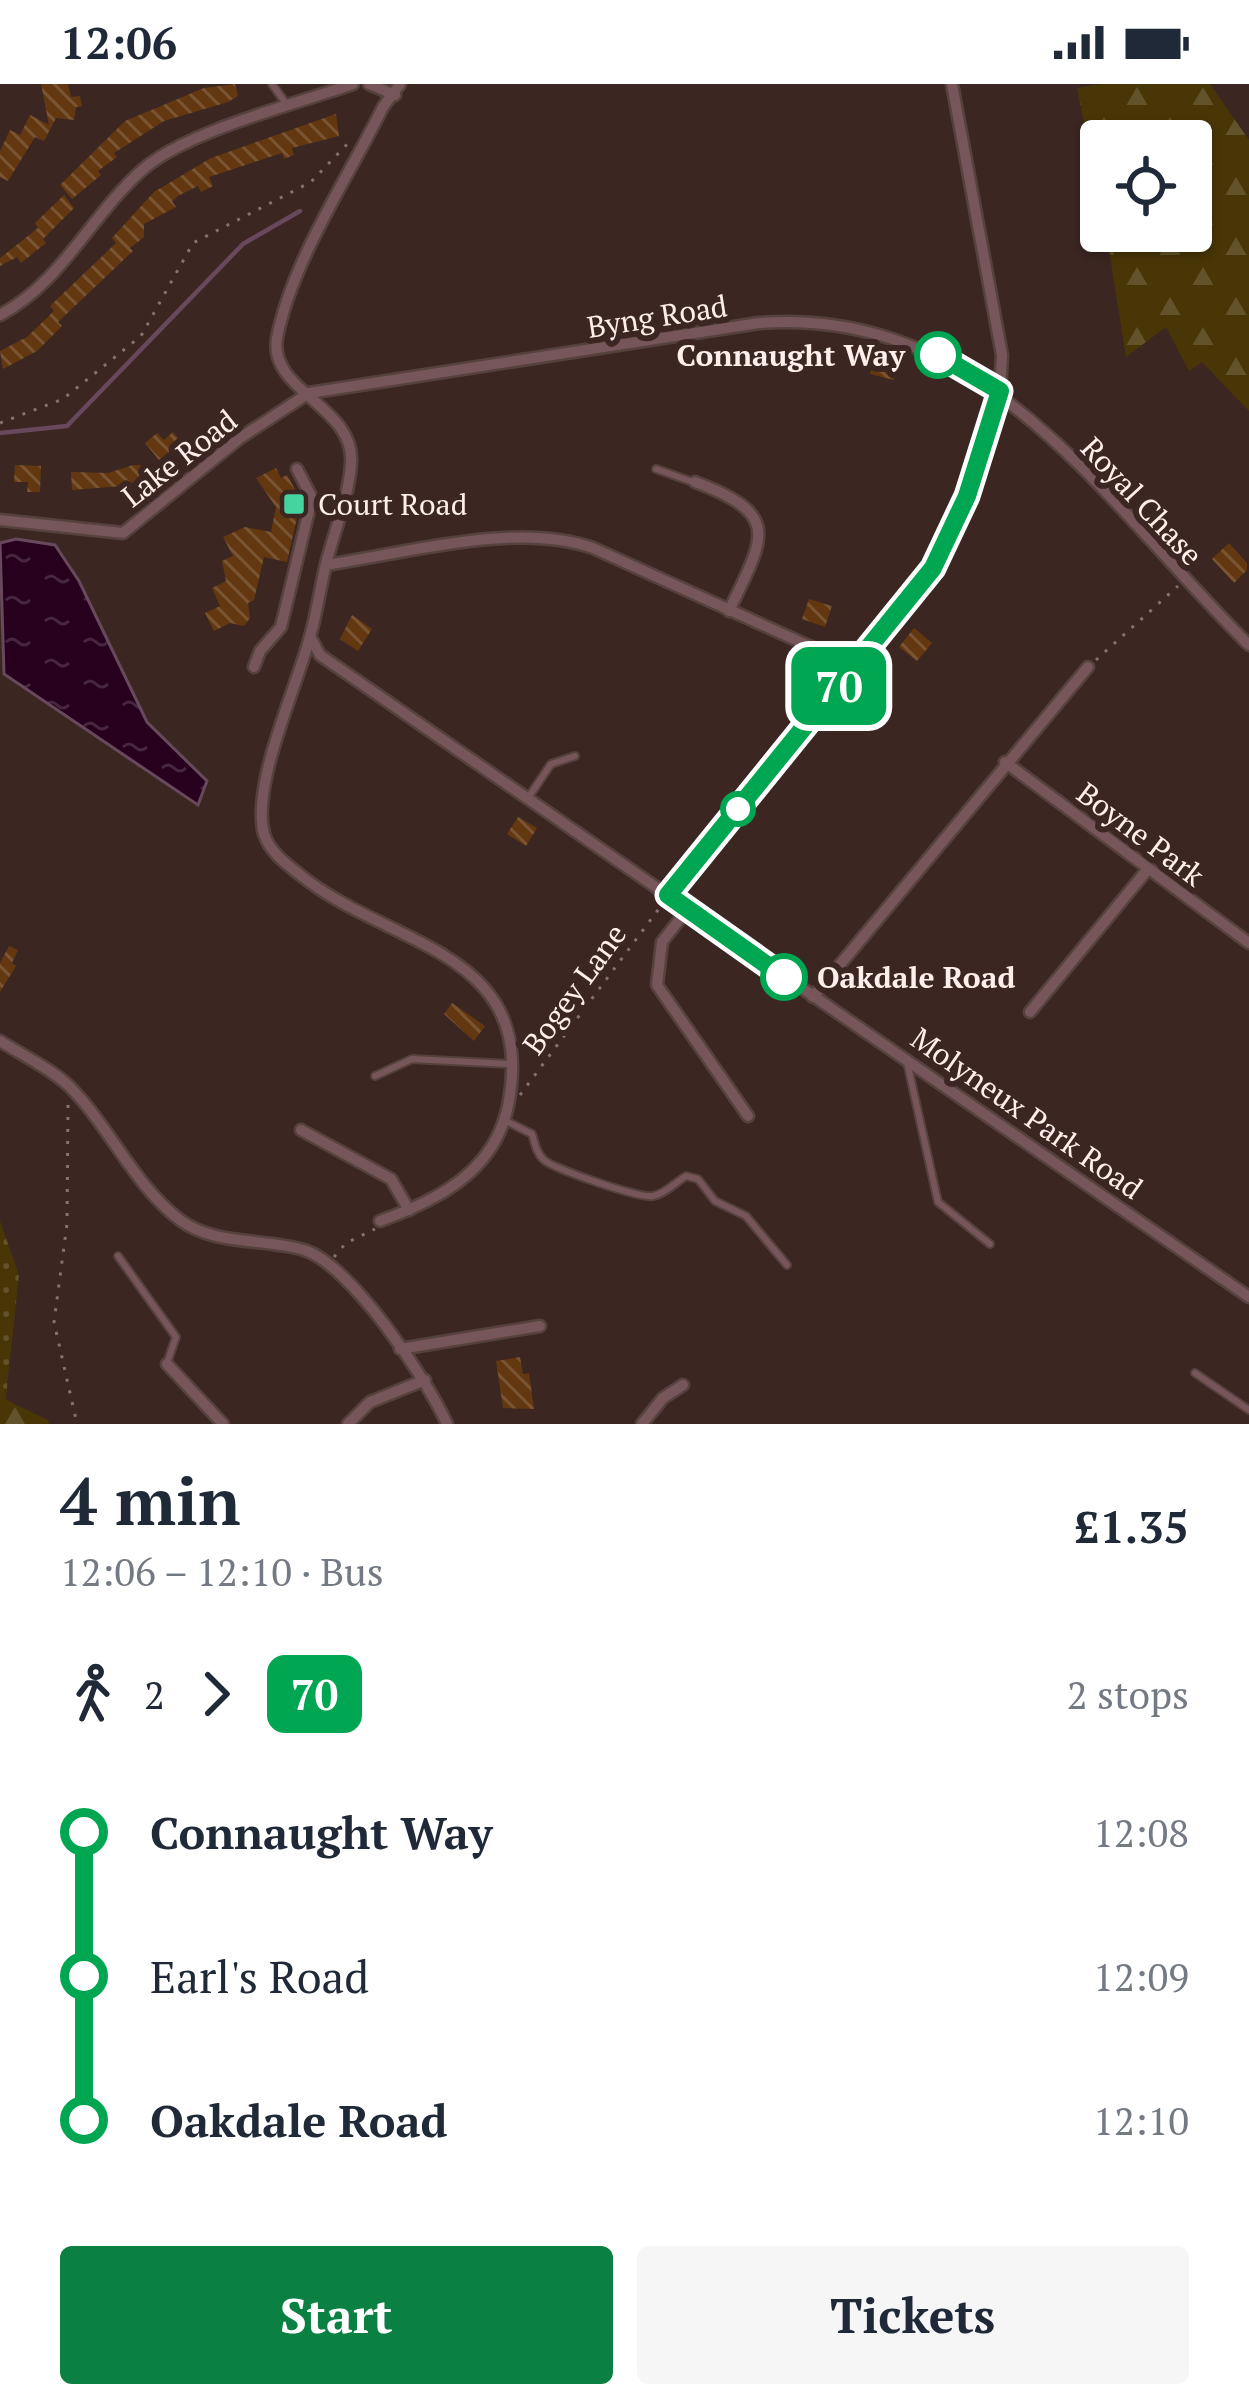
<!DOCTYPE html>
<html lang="en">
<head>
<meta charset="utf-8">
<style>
  body { margin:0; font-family:"PT Serif",serif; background:#f6f6f7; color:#1f2937; height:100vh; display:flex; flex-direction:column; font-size:45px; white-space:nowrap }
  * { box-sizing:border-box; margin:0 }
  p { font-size:39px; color:#747a83 }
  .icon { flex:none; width:66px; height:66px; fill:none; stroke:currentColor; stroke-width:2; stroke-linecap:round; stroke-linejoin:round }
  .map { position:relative; height:1340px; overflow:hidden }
  .sheet { display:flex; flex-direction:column; background:#fff; flex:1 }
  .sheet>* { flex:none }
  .badge { padding:0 24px; border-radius:18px; font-size:42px; line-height:78px }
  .tools { position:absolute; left:1080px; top:36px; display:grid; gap:24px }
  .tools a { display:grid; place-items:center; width:132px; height:132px; border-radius:12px; background:#fff; box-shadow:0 3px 9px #0004; font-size:60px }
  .map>.badge { position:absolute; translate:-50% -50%; box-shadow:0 0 0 6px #fff }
  .legs { display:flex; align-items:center; gap:18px; height:132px; padding:0 60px; font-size:39px }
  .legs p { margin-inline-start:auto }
  .summary { display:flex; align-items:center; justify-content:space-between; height:204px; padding:0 60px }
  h1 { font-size:66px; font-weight:700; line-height:90px }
  .action { display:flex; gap:24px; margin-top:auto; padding:24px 60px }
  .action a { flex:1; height:138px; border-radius:12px; background:#0b8043; color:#fff; font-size:48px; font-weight:700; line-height:138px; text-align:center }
  .action a+a { background:#f6f6f7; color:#1f2937 }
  ul { padding:0 60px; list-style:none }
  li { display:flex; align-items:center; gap:42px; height:144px; font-size:45px }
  li i { display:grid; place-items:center; width:18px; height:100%; margin:0 15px; background:currentColor }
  li i::after { content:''; width:30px; height:30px; margin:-15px; border:9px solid; border-radius:50%; background:#fff }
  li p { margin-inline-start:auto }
  li:first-child i { background:linear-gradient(#0000 50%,currentColor 0) }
  li:last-child i { background:linear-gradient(currentColor 50%,#0000 0) }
  .status { display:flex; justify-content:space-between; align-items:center; height:84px; padding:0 60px; background:#fff; direction:ltr }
  .status svg { height:33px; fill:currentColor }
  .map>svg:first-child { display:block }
  .grass { fill:url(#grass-dots) }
  .forest { fill:url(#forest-firs) }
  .water { fill:url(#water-ripples); stroke:#68485c; stroke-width:3 }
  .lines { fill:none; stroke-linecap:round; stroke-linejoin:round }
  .stream { stroke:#68485c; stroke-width:4.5 }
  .building { fill:url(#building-back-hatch) }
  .service-casing { stroke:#56423d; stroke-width:10 }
  .minor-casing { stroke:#56423d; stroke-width:15 }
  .path { stroke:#86736f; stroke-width:3; stroke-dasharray:3 9; stroke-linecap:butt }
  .service { stroke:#76555b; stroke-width:6 }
  .minor { stroke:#76555b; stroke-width:10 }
  .line-1-casing { stroke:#fff; stroke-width:27 }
  .line-1 { stroke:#00a651; stroke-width:18 }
  .stop-1-dot { fill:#fff; stroke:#00a651; stroke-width:6 }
  .poi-dot { fill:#44d49f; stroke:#3b2621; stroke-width:4.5 }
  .labels { text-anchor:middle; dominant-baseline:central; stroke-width:12; stroke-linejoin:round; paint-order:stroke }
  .street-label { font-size:30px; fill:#feefeb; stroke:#3b2621 }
  .stop-label { font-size:30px; font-weight:bold; fill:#feefeb; stroke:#3b2621; text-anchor:end }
  .poi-label { font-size:30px; fill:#feefeb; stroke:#3b2621; text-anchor:start }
</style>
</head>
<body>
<div class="status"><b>12:06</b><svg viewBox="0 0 49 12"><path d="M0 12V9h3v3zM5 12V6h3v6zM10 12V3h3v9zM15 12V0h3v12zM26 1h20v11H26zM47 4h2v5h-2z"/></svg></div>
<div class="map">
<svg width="1249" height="1340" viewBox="0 0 1249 1340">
  <defs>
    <pattern id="grass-dots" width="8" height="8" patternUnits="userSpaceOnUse" patternTransform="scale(3)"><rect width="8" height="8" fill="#483606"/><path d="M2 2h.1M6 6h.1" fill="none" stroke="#63532a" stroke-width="1.8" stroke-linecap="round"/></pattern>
    <pattern id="forest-firs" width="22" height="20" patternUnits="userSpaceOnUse" patternTransform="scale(3)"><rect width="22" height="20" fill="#483606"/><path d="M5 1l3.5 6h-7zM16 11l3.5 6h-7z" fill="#63532a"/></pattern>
    <pattern id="water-ripples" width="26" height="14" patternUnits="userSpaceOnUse" patternTransform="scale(3)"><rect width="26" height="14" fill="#27001e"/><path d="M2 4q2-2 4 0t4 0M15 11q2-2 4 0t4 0" fill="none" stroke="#47263f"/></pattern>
    <pattern id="building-back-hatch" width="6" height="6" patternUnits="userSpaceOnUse" patternTransform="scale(3)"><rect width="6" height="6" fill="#633810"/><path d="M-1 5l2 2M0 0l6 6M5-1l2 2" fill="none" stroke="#7a5533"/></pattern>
  </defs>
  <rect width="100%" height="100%" fill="#3b2621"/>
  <polygon class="grass" points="0,1137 19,1191 3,1340 0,1340"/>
  <g class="forest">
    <polygon points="1101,0 1210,0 1249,56 1249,327 1202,278 1189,287 1166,243 1126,273 1106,147 1191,147 1191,57 1101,57 1101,122 1077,4"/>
    <polygon points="0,1313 48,1336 49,1340 0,1340"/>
  </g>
  <polygon class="water" points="16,455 55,461 79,497 147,638 207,697 198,721 4,590 0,459"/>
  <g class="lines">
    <polyline class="stream" points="0,349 67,342 243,160 300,127"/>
  </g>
  <g class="building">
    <polygon points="41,0 68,0 71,13 80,12 82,22 76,23 74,36 56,34 44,57 35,53 8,97 0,93 0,67 10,46 20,51 30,31 49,41"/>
    <polygon points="235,0 238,12 228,18 164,37 114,69 117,73 98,87 101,91 72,115 60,101 125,37 204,4"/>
    <polygon points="336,30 339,52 292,64 294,71 284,75 282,69 209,93 213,102 201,108 198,102 178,112 172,117 176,123 144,140 144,153 130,164 133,167 58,238 62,242 37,267 3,285 0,267 27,253 54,227 50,222 116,159 112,154 154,108 211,74"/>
    <polygon points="64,111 74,124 43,155 46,159 21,179 17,173 0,182 0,174 38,144 35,139"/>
    <polygon points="876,268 896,274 894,296 870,290"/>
    <polygon points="173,348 181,358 159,376 145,359 157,349 164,356"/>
    <polygon points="15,381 41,382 40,408 27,408 28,398 14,398"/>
    <polygon points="133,381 147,381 149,393 123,402 72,406 71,388 108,389"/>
    <polygon points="276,384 281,394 287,391 301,416 287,478 264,473 254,516 248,519 250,534 244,542 230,539 214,547 205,529 220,522 212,504 226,497 222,477 233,472 223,453 245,443 271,448 276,423 256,394"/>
    <polygon points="1229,459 1247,479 1247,486 1234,499 1212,475"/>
    <polygon points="809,515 832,522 825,543 802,535"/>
    <polygon points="352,531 372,545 358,567 340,555"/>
    <polygon points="914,544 932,559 917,577 899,563"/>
    <polygon points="518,733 537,744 526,762 507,750"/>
    <polygon points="9,862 18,866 12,879 16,882 0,908 0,879"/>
    <polygon points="452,919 485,942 474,957 444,930"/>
    <polygon points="520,1273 523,1290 529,1289 534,1325 503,1324 496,1277"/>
  </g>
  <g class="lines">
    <g class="service-casing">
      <g id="service">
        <polyline points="272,0 287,21"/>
        <polyline points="656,385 693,398"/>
        <polyline points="528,714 551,680 575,672"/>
        <polyline points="907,978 938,1118 990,1160"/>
        <polyline points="375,992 412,975 509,980"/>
        <path d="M504,1036L532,1050C535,1059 536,1069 544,1076C552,1084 640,1115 653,1112C665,1110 676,1098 686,1092L698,1095L715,1117L746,1132L787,1181"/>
        <polyline points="118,1172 176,1253 167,1279"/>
        <polyline points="1195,1289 1249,1326"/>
      </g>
    </g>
    <g class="minor-casing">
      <g id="minor">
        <polyline points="369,0 395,11"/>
        <path d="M0,231C61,199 91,132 141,87C183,48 296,20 353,0"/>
        <path d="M695,398C783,431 764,453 729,527"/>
        <path d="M0,436L123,449L240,354L309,309L759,239C987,222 1105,419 1249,561"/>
        <path d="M326,481C407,469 516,437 593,464L829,571L851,587"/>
        <polyline points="311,554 320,571 1249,1213"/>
        <polyline points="254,583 260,567 281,543 312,414 297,385"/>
        <polyline points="1005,678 1249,859"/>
        <polyline points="668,811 933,484 967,412 1000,307 1002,271 952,0"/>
        <polyline points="687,826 662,858 657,901 748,1032"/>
        <polyline points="813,913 1088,583"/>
        <polyline points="1030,928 1148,785"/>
        <path d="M0,957C22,971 50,984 69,1002C110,1043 133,1100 180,1136C215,1162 264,1154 304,1166C350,1180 427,1295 447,1340"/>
        <polyline points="301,1046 391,1095 409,1126"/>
        <path d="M380,1137C438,1116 494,1088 508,1022C539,864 389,864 299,790C285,779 270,768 264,750C251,701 296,605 309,556C317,530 320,503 327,476C335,445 349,412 351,380C356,322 268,308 277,254C291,179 349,92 383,23L400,0"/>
        <polyline points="400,1265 540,1242"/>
        <polyline points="167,1280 223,1340"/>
        <polyline points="348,1340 370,1318 425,1296"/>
        <polyline points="642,1340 663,1314 683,1301"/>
      </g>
    </g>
    <g class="path">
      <polyline points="0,339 63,315 141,252 193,159 311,98 352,55"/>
      <polyline points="1096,576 1178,502"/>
      <polyline points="520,1011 661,822"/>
      <polyline points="68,1021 67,1140 54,1238 77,1340"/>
      <polyline points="334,1173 346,1159 375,1145"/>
    </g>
    <use href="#service" class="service"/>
    <use href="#minor" class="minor"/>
  </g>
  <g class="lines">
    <g class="line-1-casing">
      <polyline id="line-1" points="784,893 668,811 933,484 967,412 1000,307 938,271"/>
    </g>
    <use href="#line-1" class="line-1"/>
  </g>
  <g class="stop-1-dot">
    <circle cx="938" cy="271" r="21"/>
    <circle cx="738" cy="725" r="15"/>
    <circle cx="784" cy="893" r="21"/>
  </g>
  <rect class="poi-dot" x="282" y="408" width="24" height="24" rx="6"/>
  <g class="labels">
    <g class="street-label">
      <text transform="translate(657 232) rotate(-9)">Byng Road</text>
      <text transform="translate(179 374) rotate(-38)">Lake Road</text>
      <text transform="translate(1142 417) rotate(47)">Royal Chase</text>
      <text transform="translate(1141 750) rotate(37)">Boyne Park</text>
      <text transform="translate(574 905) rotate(-54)">Bogey Lane</text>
      <text transform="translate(1027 1029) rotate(35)">Molyneux Park Road</text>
    </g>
    <g class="stop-label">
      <text x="905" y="271">Connaught Way</text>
      <text x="817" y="893" text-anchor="start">Oakdale Road</text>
    </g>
    <g class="poi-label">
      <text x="318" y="420">Court Road</text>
    </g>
  </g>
</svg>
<div class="tools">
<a><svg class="icon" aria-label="locate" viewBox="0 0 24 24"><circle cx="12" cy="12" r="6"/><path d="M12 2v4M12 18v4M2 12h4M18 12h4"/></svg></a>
</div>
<b class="badge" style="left:839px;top:602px;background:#00a651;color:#fff">70</b>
</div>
<section class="sheet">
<div class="summary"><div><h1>4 min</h1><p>12:06 – 12:10 · Bus</p></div><b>£1.35</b></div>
<div class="legs"><svg class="icon" aria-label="walk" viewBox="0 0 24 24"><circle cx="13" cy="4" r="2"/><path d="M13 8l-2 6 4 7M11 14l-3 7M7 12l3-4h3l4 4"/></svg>2<svg class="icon" aria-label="forward" viewBox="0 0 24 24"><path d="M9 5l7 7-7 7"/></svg><b class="badge" style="background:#00a651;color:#fff">70</b><p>2 stops</p></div>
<ul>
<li><i style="color:#00a651"></i><b>Connaught Way</b><p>12:08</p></li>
<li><i style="color:#00a651"></i><span>Earl's Road</span><p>12:09</p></li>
<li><i style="color:#00a651"></i><b>Oakdale Road</b><p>12:10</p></li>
</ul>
<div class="action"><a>Start</a><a>Tickets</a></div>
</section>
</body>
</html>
